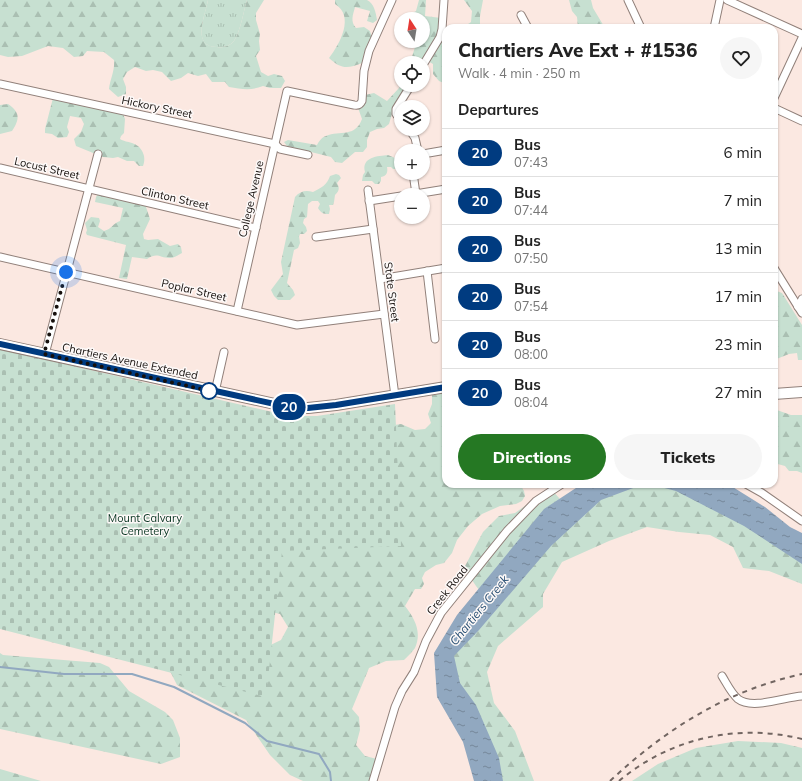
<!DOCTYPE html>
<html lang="en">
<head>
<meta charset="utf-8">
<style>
  body { margin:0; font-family:Mulish,sans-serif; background:#f6f6f6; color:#222; height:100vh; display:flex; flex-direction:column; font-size:15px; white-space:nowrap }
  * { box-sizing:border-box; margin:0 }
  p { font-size:13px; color:#767676 }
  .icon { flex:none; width:22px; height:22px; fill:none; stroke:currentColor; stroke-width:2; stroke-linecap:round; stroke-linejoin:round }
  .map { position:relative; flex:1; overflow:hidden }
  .panel { position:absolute; left:442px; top:24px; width:336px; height:464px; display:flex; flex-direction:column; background:#fff; border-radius:12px; box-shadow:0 1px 3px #0004 }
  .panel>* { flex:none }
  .badge { padding:0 8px; border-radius:13px; font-size:14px; line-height:26px }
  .needle { width:26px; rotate:348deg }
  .buttons { position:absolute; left:394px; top:12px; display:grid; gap:8px }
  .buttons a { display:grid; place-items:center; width:36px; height:36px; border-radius:50%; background:#fff; box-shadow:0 1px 3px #0004; font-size:20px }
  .you { position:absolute; width:20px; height:20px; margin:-10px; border:3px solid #fff; border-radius:50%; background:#1a73e8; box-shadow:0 0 0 6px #1a73e833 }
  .map>.badge { position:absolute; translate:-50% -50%; box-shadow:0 0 0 2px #fff }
  h2 { padding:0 16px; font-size:15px; line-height:36px }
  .round { display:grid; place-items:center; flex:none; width:42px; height:42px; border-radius:21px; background:#f6f6f6 }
  .overview { display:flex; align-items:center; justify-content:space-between; height:68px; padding:0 16px }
  h1 { font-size:19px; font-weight:800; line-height:30px }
  .cta { display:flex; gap:8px; margin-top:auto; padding:8px 16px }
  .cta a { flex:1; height:46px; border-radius:24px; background:#257823; color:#fff; font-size:16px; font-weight:800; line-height:46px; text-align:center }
  .cta a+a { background:#f6f6f6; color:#222 }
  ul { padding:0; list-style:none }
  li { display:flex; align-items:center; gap:12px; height:48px; padding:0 16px; border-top:1px solid #e0e0e0 }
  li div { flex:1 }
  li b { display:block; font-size:15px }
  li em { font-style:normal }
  li .badge { min-width:44px; font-weight:700; text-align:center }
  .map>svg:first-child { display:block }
  .grass { fill:url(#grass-tufts) }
  .forest { fill:url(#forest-firs) }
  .cemetery { fill:url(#cemetery-stones) }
  .water { fill:url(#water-ripples) }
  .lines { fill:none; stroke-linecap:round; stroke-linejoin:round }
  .stream { stroke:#91a8c0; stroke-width:2 }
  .street-casing { stroke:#91807a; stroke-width:9 }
  .secondary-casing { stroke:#91807a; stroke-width:12 }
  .street { stroke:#fff; stroke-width:7 }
  .secondary { stroke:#fff; stroke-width:10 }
  .rail { stroke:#716561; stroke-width:2; stroke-dasharray:5 5; stroke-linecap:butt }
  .line-casing { stroke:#fff; stroke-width:9 }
  .line { stroke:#003b80; stroke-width:6 }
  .walk { stroke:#16100d; stroke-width:4; stroke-dasharray:0 7.2 }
  .stop-dot { fill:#fff; stroke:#003b80; stroke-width:2 }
  .labels { text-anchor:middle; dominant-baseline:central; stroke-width:3; stroke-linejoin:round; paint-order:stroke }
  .street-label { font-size:11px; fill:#16100d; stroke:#fdf9f8 }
  .park-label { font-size:11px; fill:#083521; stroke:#fdf9f8 }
  .water-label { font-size:12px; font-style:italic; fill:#2a5074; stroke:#fdf9f8 }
</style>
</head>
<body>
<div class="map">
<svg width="802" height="781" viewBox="0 0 802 781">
  <defs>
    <pattern id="grass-tufts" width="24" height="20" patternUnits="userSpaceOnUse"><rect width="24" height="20" fill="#c7e0d1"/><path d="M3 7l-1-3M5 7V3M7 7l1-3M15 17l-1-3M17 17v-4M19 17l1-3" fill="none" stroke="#aabfb2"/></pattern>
    <pattern id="forest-firs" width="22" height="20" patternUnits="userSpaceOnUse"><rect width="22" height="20" fill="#c7e0d1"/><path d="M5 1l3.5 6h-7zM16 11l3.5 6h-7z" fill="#aabfb2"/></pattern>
    <pattern id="cemetery-stones" width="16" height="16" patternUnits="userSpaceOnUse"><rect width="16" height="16" fill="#c7e0d1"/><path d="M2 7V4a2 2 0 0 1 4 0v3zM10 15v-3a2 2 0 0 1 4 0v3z" fill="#aabfb2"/></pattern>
    <pattern id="water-ripples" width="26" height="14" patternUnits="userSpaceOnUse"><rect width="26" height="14" fill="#91a8c0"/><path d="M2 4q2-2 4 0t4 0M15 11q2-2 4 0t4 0" fill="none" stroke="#75879a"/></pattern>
  </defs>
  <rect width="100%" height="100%" fill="#fbe8e1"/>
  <path class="grass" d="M208,0H247C243,13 241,30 234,41C230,46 223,48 217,47C191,47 205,16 208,0Z"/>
  <g class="forest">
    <path d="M0,0H208C205,16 191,47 217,47C223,48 230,46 234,41C241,30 243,13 247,0H264L256,13V20L260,34L259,41L260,50L256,56L261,72L268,76L274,74L282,76L285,81L281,88H270L263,86C251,91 241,89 229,87L225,82H212L206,74L198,76L188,73L181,78L171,81L162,72L153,70L146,71L135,67L127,72L123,79L126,87V94L118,97L109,89C110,79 115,71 114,60L104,52L87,51L83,56L74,57L63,48L48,46L22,56L8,57L0,55Z"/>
    <path d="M335,0H367C374,3 376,13 377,20L373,23L367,21L370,11L355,7C353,15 350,21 356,28L364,27L370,31L372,38L369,46L364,54L362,63C347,69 341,69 329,58C340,44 355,16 335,4Z"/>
    <polygon points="419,0 426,0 425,16 441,18 440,30 446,33 446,84 439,81 433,74 433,64 424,59 421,63 410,63 416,44 419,41 423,41 423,38 426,35 427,31 423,28 423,19 406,19 409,15 416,11"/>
    <polygon points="464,0 483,0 480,16 480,28 463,28 471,22 472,11"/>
    <polygon points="569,0 591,0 593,8 605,28 578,28 577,17 572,11"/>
    <path d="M401,82V85H408L392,114L389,124L384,128L377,129L370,132L367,140V147L363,152H355L342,163L335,162L331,157L287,146L284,142L288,140L317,145C319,141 322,137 326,136C340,130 355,138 362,119L357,105L365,95L374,93L387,101L399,88Z"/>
    <path d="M53,98L123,114L125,119L124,133L121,136L120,139C125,142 127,141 132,143C142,146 147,157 143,166H139L134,161H127L118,157L113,158L103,157L76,146L74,139L81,132L84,124L81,118L70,116L67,127L69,132L67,137L58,138L52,134L45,133V129Z"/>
    <path d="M8,104C20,112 20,119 12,131L0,134V105Z"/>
    <path d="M388,155L395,158H401V169H393L391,167H387C388,172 387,176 381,177V181L379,184H375L372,181H362L363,175L365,172C361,157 378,156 388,155Z"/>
    <path d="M336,174L339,175L341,178L337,183C340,188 339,191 335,195L334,202L333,205H329L330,209L329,214C323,214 321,213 318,208L320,204L318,201H312L308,204L307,217L304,219L303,223L306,227L307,231L304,234H300L299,236L300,243L298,248L294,250L287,283L293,290L295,295L290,300H278L274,296L271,290L283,274L281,262L295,197C300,191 306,190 313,192C321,188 327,185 330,176Z"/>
    <path d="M98,194L145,204L150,219L143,234L144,239L148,240L158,239L170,246L178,244L181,247L182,253C178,255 174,258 170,258C159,258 158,252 147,259L132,257L127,279L119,278L126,245L87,235L86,233L87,230L85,223L91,217L99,218L100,221L98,227L104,231C112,229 113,223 120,221L123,208L95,202L96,197Z"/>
    <polygon points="774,290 782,293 802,325 802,360 798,360 797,353 789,354 774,360 774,336 776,334 774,328"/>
    <path d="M443,390L446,404V484H520L524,491L525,496L522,501L516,504L500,506L482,514L468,526L457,540L452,553L444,563L436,565L425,572L422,578L424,584L421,589H415L405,606C415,619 422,632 415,648C412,652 407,657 404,660L386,661L369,668L352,709L359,717L360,730L356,745L365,756L377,759L371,781H303L290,775L270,755L246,720L177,685L167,665L260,650L281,640L288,627L280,614L255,608L237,599L388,426L401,424L415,430L425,429L431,423L428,414L432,404V392Z"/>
    <polygon points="774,409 791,415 802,415 802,473 797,471 789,471 785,466 774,463"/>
    <polygon points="620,484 703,484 802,549 802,584 769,571 743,568 733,547 710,535 679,532 647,527 609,541 562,562 543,594 543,607 498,646 487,672 494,703 515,731 534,781 495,781 450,661 488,601 476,586 464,568 483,532 499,516 515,513 550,488 569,509"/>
    <polygon points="0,653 3,655 100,663 109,667 129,691 165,712 173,720 180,738 180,757 161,764 0,729"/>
    <polygon points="738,741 781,743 802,748 802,781 632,781 658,764 696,748"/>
    <polygon points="0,769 41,781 0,781"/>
  </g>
  <polygon class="cemetery" points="0,349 290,416 317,416 395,404 401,546 282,551 266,697 0,629"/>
  <g class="water">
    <polygon points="582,484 644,484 601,500 551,546 479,630 454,656 460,683 476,705 499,758 503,781 474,781 463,742 437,697 434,653 457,615 544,509"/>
    <polygon points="649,484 728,484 765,507 790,527 802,533 802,564 744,526 676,491"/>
  </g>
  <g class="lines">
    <polyline class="stream" points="0,667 64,674 132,674 174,687 245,723 267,741 319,754 330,772 331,781"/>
    <g class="street-casing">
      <g id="street">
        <polyline points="628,0 641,28"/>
        <polyline points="727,0 802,34"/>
        <polyline points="521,15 528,28"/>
        <polyline points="714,28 720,0"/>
        <polyline points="423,65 440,37 442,29 444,0"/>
        <polyline points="0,84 275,144 280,149 308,155"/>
        <polyline points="774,98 802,38"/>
        <polyline points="774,108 802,121"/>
        <polyline points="401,121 396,114 396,109 411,85"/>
        <polyline points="409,129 415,138 418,151"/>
        <polyline points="423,154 446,150"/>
        <polyline points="0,168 256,228"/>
        <polyline points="413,173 416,194"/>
        <polyline points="368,190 395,396"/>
        <polyline points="409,195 446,189"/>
        <polyline points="369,201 401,196"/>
        <polyline points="316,237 373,229"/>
        <polyline points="0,257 297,325 384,314"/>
        <polyline points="774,268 802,313"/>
        <polyline points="427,271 435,339"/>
        <polyline points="380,279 446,268"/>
        <polyline points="798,307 802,299"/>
        <path d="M237,311L287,91L354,105C358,106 360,105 362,101L364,71L369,51L392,0"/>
        <polyline points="45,354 98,154"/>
        <polyline points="215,392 224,352"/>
        <polyline points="746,484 762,493 802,521"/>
        <path d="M722,676C727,684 731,693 738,699C752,710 785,697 802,696"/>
        <polyline points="373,781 395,707 402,691 414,672 426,641 441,613 507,531 536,501 562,484"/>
      </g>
    </g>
    <g class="secondary-casing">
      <g id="secondary">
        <polyline points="0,344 293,408 308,408 336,405 446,387"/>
        <polyline points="774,394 802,392"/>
      </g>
    </g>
    <use href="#street" class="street"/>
    <use href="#secondary" class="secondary"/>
    <g class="rail">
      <path d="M610,781C667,728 726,691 802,674"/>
      <path d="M619,781C670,738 738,723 802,739"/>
    </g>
  </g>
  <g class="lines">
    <g class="line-casing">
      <polyline id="line" points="0,344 293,408 308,408 336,405 446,387"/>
    </g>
    <use href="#line" class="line"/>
    <polyline class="walk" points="66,272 44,354 215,392 209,391"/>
  </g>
  <circle class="stop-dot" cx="209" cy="391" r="8"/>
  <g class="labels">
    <g class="street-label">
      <text transform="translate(157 107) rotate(12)">Hickory Street</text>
      <text transform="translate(47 168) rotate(13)">Locust Street</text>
      <text transform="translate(175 198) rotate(13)">Clinton Street</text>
      <text transform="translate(251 199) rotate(-77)">College Avenue</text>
      <text transform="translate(194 290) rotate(13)">Poplar Street</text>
      <text transform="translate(392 292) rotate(83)">State Street</text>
      <text transform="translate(130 361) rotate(12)">Chartiers Avenue Extended</text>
      <text transform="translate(447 590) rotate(-52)">Creek Road</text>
    </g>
    <g class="park-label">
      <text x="145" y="518">Mount Calvary<tspan x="145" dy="13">Cemetery</tspan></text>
    </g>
    <g class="water-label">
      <text transform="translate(479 610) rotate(-51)">Chartiers Creek</text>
    </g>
  </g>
</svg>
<div class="buttons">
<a><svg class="needle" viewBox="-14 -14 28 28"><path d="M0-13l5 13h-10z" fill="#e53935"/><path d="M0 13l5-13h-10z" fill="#767676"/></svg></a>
<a><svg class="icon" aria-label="locate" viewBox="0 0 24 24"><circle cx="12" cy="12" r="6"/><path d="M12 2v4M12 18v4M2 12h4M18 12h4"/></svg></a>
<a><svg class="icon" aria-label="layers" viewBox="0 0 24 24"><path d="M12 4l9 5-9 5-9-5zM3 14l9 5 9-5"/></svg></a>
<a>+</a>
<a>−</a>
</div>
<div class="you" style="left:66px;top:272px"></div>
<b class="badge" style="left:289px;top:407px;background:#003b80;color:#fff">20</b>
<section class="panel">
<div class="overview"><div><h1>Chartiers Ave Ext + #1536</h1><p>Walk · 4 min · 250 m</p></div><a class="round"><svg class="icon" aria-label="heart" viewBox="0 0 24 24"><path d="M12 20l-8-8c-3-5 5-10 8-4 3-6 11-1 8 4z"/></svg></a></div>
<h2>Departures</h2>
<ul>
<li><span class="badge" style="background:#003b80;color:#fff">20</span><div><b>Bus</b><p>07:43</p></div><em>6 min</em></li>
<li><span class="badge" style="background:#003b80;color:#fff">20</span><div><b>Bus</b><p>07:44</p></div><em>7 min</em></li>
<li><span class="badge" style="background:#003b80;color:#fff">20</span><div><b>Bus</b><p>07:50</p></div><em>13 min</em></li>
<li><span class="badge" style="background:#003b80;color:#fff">20</span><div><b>Bus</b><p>07:54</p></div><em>17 min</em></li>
<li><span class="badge" style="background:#003b80;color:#fff">20</span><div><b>Bus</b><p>08:00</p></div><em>23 min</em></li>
<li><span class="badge" style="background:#003b80;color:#fff">20</span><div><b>Bus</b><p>08:04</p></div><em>27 min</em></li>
</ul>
<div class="cta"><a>Directions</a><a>Tickets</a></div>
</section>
</div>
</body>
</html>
